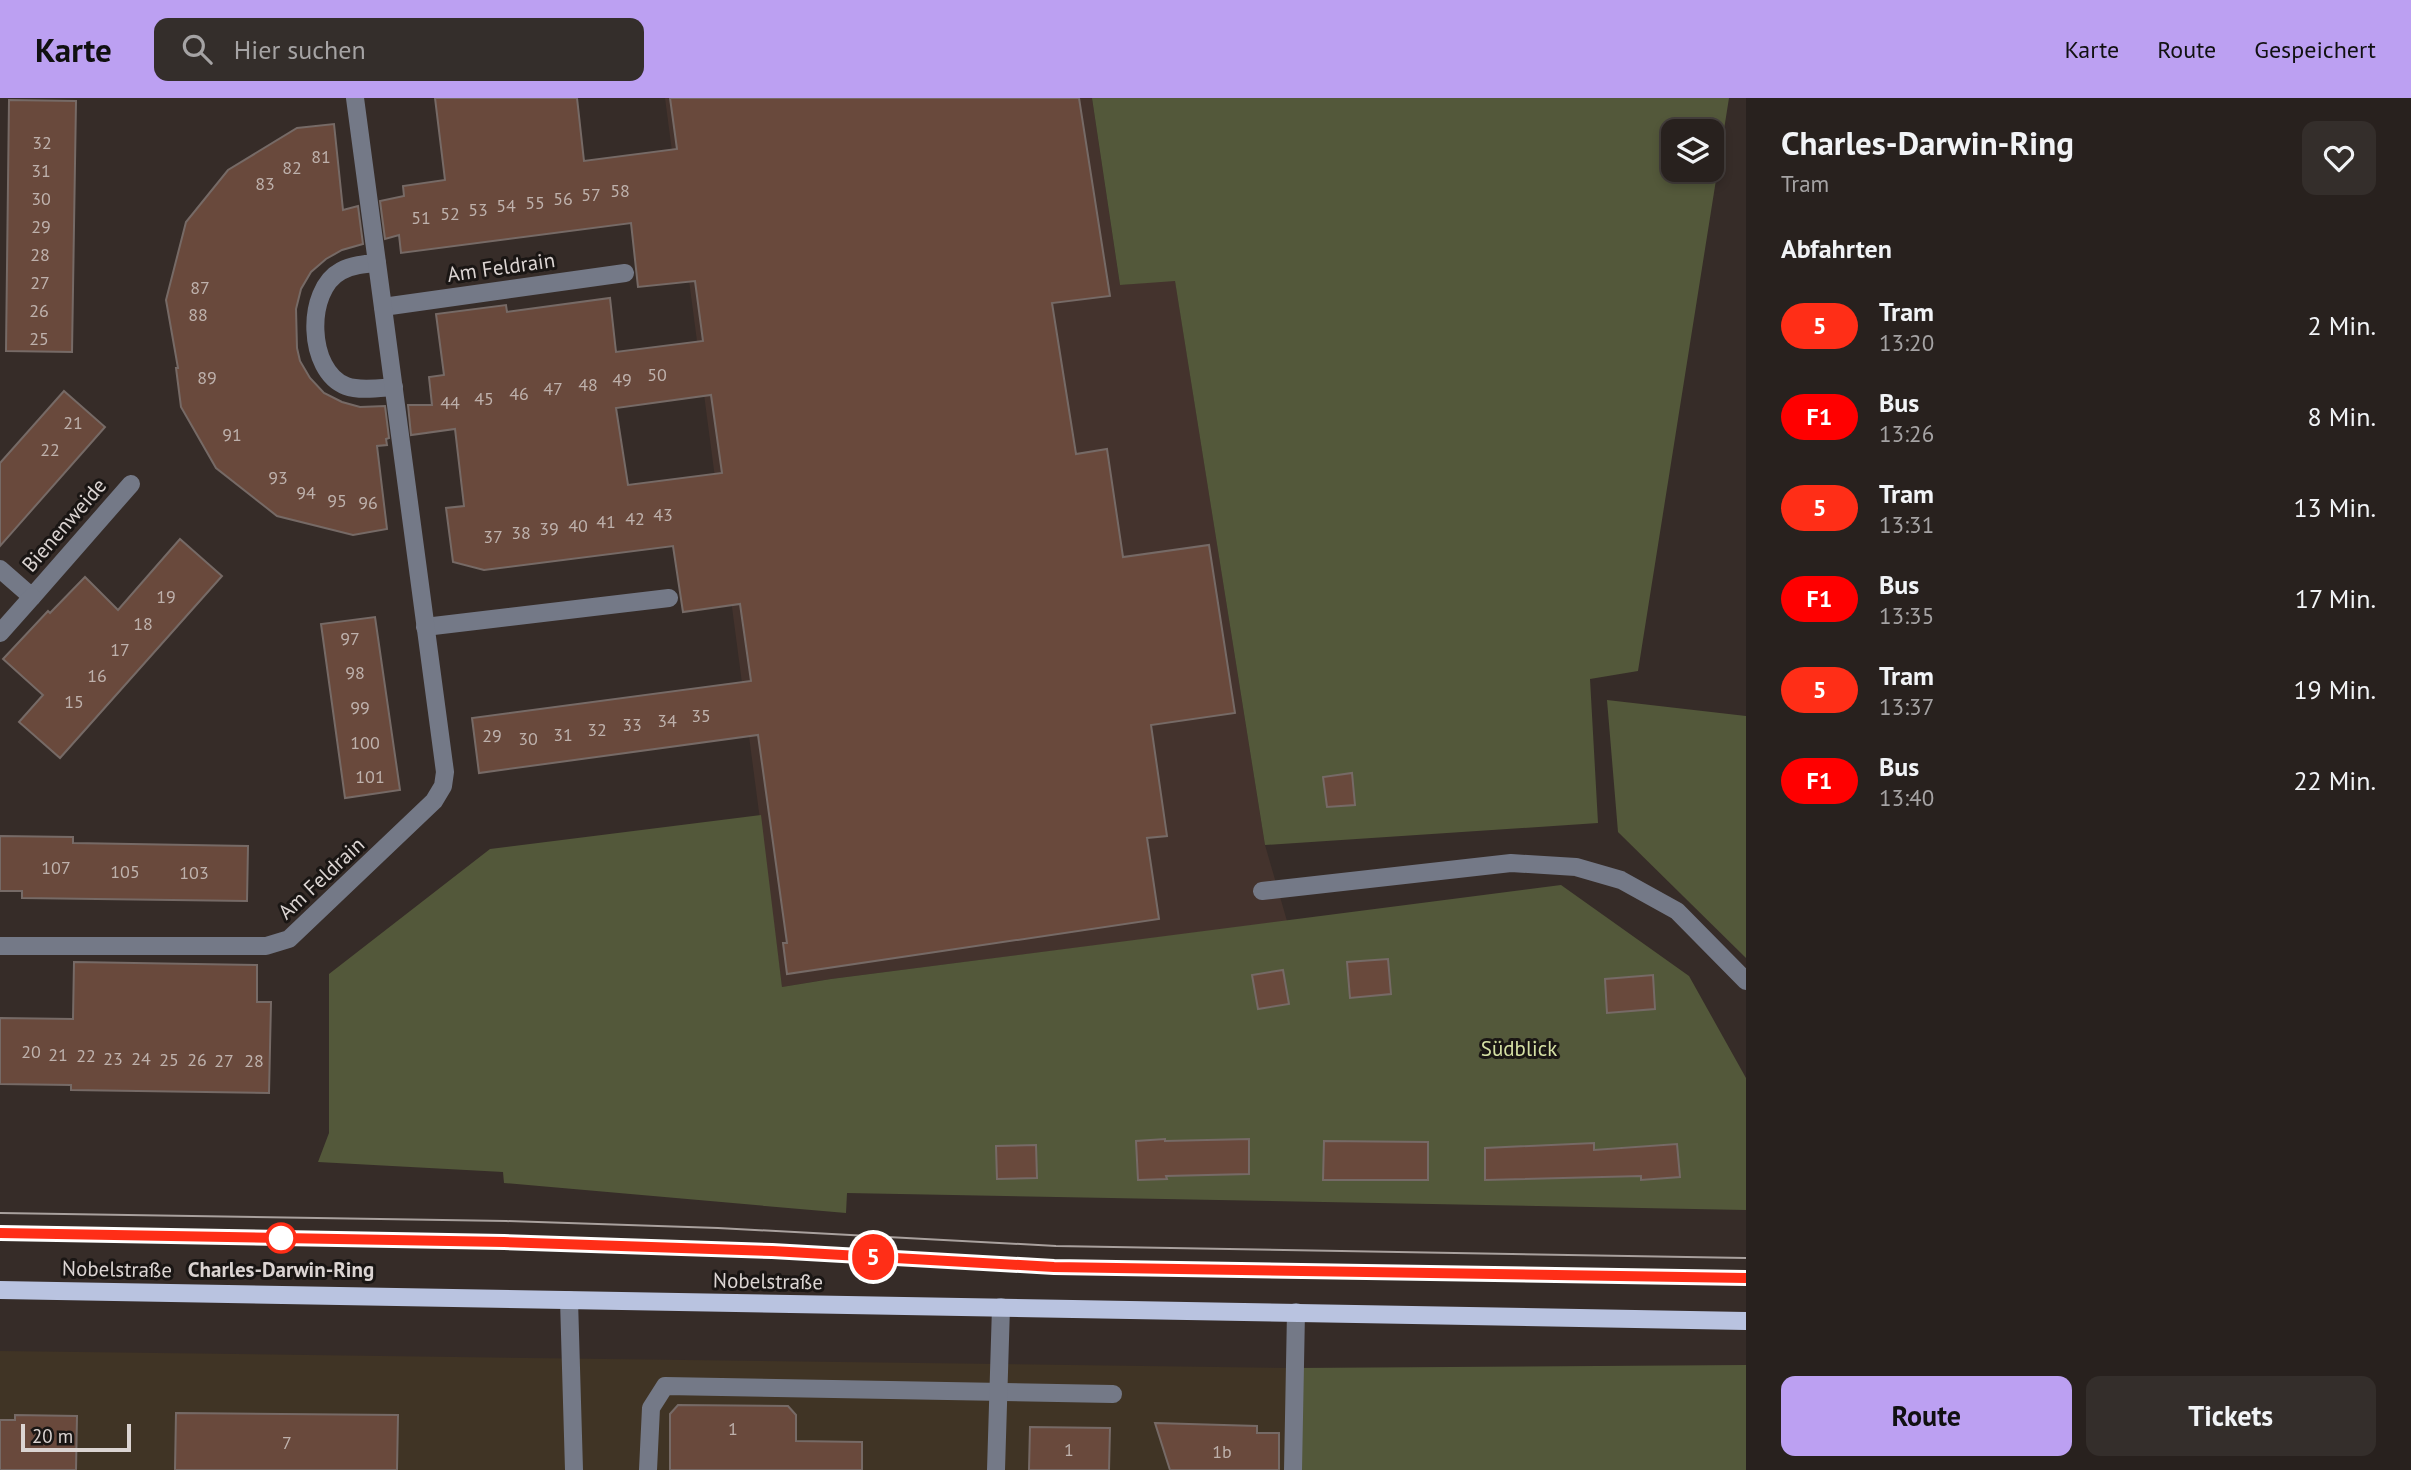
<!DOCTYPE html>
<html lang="de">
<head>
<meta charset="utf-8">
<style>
  body { margin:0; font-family:"PT Sans",sans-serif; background:#342e2b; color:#f1f3f6; height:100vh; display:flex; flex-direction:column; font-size:26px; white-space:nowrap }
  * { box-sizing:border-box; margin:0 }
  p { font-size:23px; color:#a5a3a4 }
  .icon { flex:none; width:38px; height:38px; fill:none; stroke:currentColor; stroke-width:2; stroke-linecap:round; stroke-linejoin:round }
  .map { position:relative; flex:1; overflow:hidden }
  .panel { display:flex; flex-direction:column; background:#28211e; width:665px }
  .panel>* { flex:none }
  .badge { padding:0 14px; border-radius:23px; font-size:24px; line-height:46px }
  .tools { position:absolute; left:1661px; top:21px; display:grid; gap:14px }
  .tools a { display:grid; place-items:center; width:63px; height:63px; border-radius:14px; background:#28211e; box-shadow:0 4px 10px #0003,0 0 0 2px #443e3c; font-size:35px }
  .scale { position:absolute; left:21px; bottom:18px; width:110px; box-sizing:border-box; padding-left:7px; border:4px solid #dbd4d2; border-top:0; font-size:19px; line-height:24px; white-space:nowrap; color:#dbd4d2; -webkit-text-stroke:5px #1a1614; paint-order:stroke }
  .map>.badge { position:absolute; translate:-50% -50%; box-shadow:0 0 0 4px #fff }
  h2 { padding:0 35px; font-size:26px; line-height:63px }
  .round { display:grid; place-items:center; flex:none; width:74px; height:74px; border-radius:14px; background:#342e2b }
  .overview { display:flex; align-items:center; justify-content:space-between; height:119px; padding:0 35px }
  h1 { font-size:33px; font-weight:700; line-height:52px }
  .button { display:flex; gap:14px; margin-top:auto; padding:14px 35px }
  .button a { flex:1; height:80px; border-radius:14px; background:#bca0f2; color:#111; font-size:28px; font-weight:700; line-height:80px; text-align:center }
  .button a+a { background:#342e2b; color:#f1f3f6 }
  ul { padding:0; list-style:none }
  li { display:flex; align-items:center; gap:21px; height:91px; padding:0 35px }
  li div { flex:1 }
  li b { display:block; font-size:26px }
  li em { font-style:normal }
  li .badge { min-width:77px; font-weight:700; text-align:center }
  header { display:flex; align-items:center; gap:42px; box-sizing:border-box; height:98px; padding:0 35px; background:#bca0f2; color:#111 }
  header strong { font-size:33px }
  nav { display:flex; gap:38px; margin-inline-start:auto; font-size:24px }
  .search { width:490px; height:63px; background:#342e2b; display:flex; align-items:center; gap:18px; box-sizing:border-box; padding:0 24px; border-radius:14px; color:#a5a3a4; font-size:26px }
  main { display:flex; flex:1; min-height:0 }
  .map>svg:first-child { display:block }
  .commercial { fill:#403425 }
  .built { fill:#44332d }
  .green { fill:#53583a; fill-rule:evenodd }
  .building { fill:#69493c; stroke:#766a66; stroke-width:2; fill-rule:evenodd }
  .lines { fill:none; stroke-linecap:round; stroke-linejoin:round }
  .minor { stroke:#747987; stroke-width:18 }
  .major { stroke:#b9c3e0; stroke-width:18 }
  .tram { stroke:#a9a19e; stroke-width:2 }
  .line-casing { stroke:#fff; stroke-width:16 }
  .line { stroke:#ff2e17; stroke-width:10 }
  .stop-dot { fill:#fff; stroke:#ff2e17; stroke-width:3.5 }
  .labels { text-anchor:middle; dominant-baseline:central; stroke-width:6; stroke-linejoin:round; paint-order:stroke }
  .number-label { font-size:18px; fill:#beb1ac }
  .street-label { font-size:21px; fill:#dbd4d2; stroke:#1a1614 }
  .park-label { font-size:21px; fill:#d5e0a4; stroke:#1a1614 }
  .stop-label { font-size:21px; font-weight:bold; fill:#dbd4d2; stroke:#1a1614 }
</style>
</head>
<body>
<header>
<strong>Karte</strong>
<div class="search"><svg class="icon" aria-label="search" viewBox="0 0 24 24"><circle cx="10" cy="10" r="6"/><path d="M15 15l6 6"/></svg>Hier suchen</div>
<nav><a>Karte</a><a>Route</a><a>Gespeichert</a></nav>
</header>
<main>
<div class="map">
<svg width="1746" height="1372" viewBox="0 0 1746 1372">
  <rect width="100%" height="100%" fill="#362c28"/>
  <polygon class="commercial" points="0,1253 1295,1270 1295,1372 0,1372"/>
  <polygon class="built" points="665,0 1092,0 1120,187 1175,182 1265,747 1287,823 831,881 782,889"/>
  <g class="green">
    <path d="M1092,0H1729L1638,573L1590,581L1598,725L1265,747L1175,183L1120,187ZM1673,33H1712V72H1673Z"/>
    <polygon points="1607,602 1746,618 1746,860 1618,734"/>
    <polygon points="761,717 782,889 831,881 1561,787 1689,878 1746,980 1746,1112 847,1095 846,1115 504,1085 503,1074 318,1064 329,1035 329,876 490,751"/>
    <polygon points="1746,1267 1746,1372 1295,1372 1295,1270"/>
  </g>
  <g class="building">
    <path d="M435,0H577L584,63L677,51L670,0H1079L1110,198L1052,205L1076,356L1107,351L1123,459L1209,447L1235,615L1151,627L1167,738L1147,740L1159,821L787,876L783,845H787L758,637L479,675L472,620L751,583L740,506L683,514L673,448L484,472L453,464L446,410L464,408L455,331L411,337L408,307H432L429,279L444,277L436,216L506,207L507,214L610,200L616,254L703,243L695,183L638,189L631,125L401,155L399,137L385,141L380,103L404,98L403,88L445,82ZM711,297L722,375L628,387L616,310Z"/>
    <polygon points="9,2 76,3 72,254 6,253"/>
    <polygon points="334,26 343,112 358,108 363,146 342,152 326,161 311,174 301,191 296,211 297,250 300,263 310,280 324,295 342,304 360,309 385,308 389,340 386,341 387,347 377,348 387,431 353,437 277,418 216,370 181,309 176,270 178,270 166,202 186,124 228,72 297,30"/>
    <polygon points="64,293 105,329 0,448 0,365"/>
    <polygon points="180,441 222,478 60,660 19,624 43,597 3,561 48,513 50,515 85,479 118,512"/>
    <polygon points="375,519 400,692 345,700 321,526"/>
    <polygon points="1352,675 1355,707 1327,709 1323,679"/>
    <polygon points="0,738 73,739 73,745 248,748 247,803 22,800 22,793 0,793"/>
    <polygon points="1388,861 1391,896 1350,900 1347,864"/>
    <polygon points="74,864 257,867 257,904 271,904 269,995 71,992 71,987 0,986 0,920 73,921"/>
    <polygon points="1283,872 1289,906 1258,911 1252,877"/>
    <polygon points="1653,877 1655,911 1607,915 1605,881"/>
    <polygon points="1165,1041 1165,1043 1249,1041 1249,1076 1166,1078 1167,1081 1138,1082 1136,1043"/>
    <polygon points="1324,1043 1428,1044 1428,1082 1323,1082"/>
    <polygon points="1594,1045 1594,1052 1677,1046 1680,1079 1641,1082 1641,1078 1485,1082 1485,1050"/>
    <polygon points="1036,1047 1037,1080 997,1081 996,1048"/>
    <polygon points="678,1307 788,1308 796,1317 796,1343 862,1344 862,1372 670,1372 670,1316"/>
    <polygon points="176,1315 398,1317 397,1372 175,1372"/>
    <polygon points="15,1317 77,1318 76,1372 0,1372 0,1322 15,1322"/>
    <polygon points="1155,1325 1257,1328 1257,1335 1279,1335 1279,1372 1170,1372"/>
    <polygon points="1030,1329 1110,1330 1109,1372 1029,1372"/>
  </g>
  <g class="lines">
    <g class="minor">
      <path d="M377,165C365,166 352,167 341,173C305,192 307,273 346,288C359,293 380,290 394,289"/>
      <polyline points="383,209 625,175"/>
      <polyline points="0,471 32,499 131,386"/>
      <polyline points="425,529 669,500"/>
      <polyline points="0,535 32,499"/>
      <polyline points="1262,793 1511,765 1576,769 1621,782 1677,813 1746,883"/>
      <polyline points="0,848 266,848 289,841 434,703 443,688 445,674 355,0"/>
      <polyline points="569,1202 574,1372"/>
      <polyline points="648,1372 651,1310 665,1288 1113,1296"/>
      <polyline points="996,1372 1001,1209"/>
      <polyline points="1293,1372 1296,1214"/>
    </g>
    <polyline class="major" points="0,1192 1746,1223"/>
    <g class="tram">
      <polyline points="0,1115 506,1123 718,1130 1056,1148 1746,1160"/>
      <polyline points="0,1135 504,1144 772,1153 1054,1169 1746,1180"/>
    </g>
  </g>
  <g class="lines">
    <g class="line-casing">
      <polyline id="line" points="0,1135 504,1144 772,1153 1054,1169 1746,1180"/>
    </g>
    <use href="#line" class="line"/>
  </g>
  <circle class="stop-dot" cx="281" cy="1140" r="14"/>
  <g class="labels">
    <g class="number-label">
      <text x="42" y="44">32</text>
      <text x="321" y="58">81</text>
      <text x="292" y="69">82</text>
      <text x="41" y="72">31</text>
      <text x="265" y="85">83</text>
      <text x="620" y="92">58</text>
      <text x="591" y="96">57</text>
      <text x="41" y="100">30</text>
      <text x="563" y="100">56</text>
      <text x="535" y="104">55</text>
      <text x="506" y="107">54</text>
      <text x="478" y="111">53</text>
      <text x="450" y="115">52</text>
      <text x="421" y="119">51</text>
      <text x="41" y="128">29</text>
      <text x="40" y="156">28</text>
      <text x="40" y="184">27</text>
      <text x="200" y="189">87</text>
      <text x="39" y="212">26</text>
      <text x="198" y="216">88</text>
      <text x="39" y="240">25</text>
      <text x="657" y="276">50</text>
      <text x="207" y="279">89</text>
      <text x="622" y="281">49</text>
      <text x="588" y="286">48</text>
      <text x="553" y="290">47</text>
      <text x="519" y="295">46</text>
      <text x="484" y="300">45</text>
      <text x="450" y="304">44</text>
      <text x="73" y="324">21</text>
      <text x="232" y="336">91</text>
      <text x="50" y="351">22</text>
      <text x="278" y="379">93</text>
      <text x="306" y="394">94</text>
      <text x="337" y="402">95</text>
      <text x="368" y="404">96</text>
      <text x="663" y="416">43</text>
      <text x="635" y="420">42</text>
      <text x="606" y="423">41</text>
      <text x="578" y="427">40</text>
      <text x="549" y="430">39</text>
      <text x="521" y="434">38</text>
      <text x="493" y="438">37</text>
      <text x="166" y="498">19</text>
      <text x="143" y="525">18</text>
      <text x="350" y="540">97</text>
      <text x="120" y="551">17</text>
      <text x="355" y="574">98</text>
      <text x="97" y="577">16</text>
      <text x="74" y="603">15</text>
      <text x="360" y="609">99</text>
      <text x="701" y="617">35</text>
      <text x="667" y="622">34</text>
      <text x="632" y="626">33</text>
      <text x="597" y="631">32</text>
      <text x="563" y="636">31</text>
      <text x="492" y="637">29</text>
      <text x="528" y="640">30</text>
      <text x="365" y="644">100</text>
      <text x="370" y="678">101</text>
      <text x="56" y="769">107</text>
      <text x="125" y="773">105</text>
      <text x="194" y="774">103</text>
      <text x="31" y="953">20</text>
      <text x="58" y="956">21</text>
      <text x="86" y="957">22</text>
      <text x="113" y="960">23</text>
      <text x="141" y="960">24</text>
      <text x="169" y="961">25</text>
      <text x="197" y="961">26</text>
      <text x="224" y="962">27</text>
      <text x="254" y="962">28</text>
      <text x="733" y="1330">1</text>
      <text x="287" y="1344">7</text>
      <text x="1069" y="1351">1</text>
      <text x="1222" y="1353">1b</text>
    </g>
    <g class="street-label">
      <text transform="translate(501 169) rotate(-8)">Am Feldrain</text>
      <text transform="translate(64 427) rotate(-49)">Bienenweide</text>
      <text transform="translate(321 780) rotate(-43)">Am Feldrain</text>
      <text transform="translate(117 1171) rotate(1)">Nobelstraße</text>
      <text transform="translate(768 1183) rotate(1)">Nobelstraße</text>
    </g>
    <g class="park-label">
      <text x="1519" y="950">Südblick</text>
    </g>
    <g class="stop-label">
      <text x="281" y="1171">Charles-Darwin-Ring</text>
    </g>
  </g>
</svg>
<div class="tools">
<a><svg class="icon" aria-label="layers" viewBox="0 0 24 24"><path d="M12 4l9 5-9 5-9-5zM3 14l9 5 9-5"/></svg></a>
</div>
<div class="scale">20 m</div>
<b class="badge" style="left:873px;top:1159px;background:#ff2e17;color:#fff">5</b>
</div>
<section class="panel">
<div class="overview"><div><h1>Charles-Darwin-Ring</h1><p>Tram</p></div><a class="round"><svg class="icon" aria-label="heart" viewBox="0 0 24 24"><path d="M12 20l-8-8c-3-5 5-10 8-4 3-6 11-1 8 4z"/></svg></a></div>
<h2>Abfahrten</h2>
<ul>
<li><span class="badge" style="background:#ff2e17;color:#fff">5</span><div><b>Tram</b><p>13:20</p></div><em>2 Min.</em></li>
<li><span class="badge" style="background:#f00;color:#fff">F1</span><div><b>Bus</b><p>13:26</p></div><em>8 Min.</em></li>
<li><span class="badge" style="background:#ff2e17;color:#fff">5</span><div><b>Tram</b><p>13:31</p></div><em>13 Min.</em></li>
<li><span class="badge" style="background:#f00;color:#fff">F1</span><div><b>Bus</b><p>13:35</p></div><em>17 Min.</em></li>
<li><span class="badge" style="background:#ff2e17;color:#fff">5</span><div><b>Tram</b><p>13:37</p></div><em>19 Min.</em></li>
<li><span class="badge" style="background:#f00;color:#fff">F1</span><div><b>Bus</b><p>13:40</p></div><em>22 Min.</em></li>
</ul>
<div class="button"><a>Route</a><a>Tickets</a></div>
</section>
</main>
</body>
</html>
